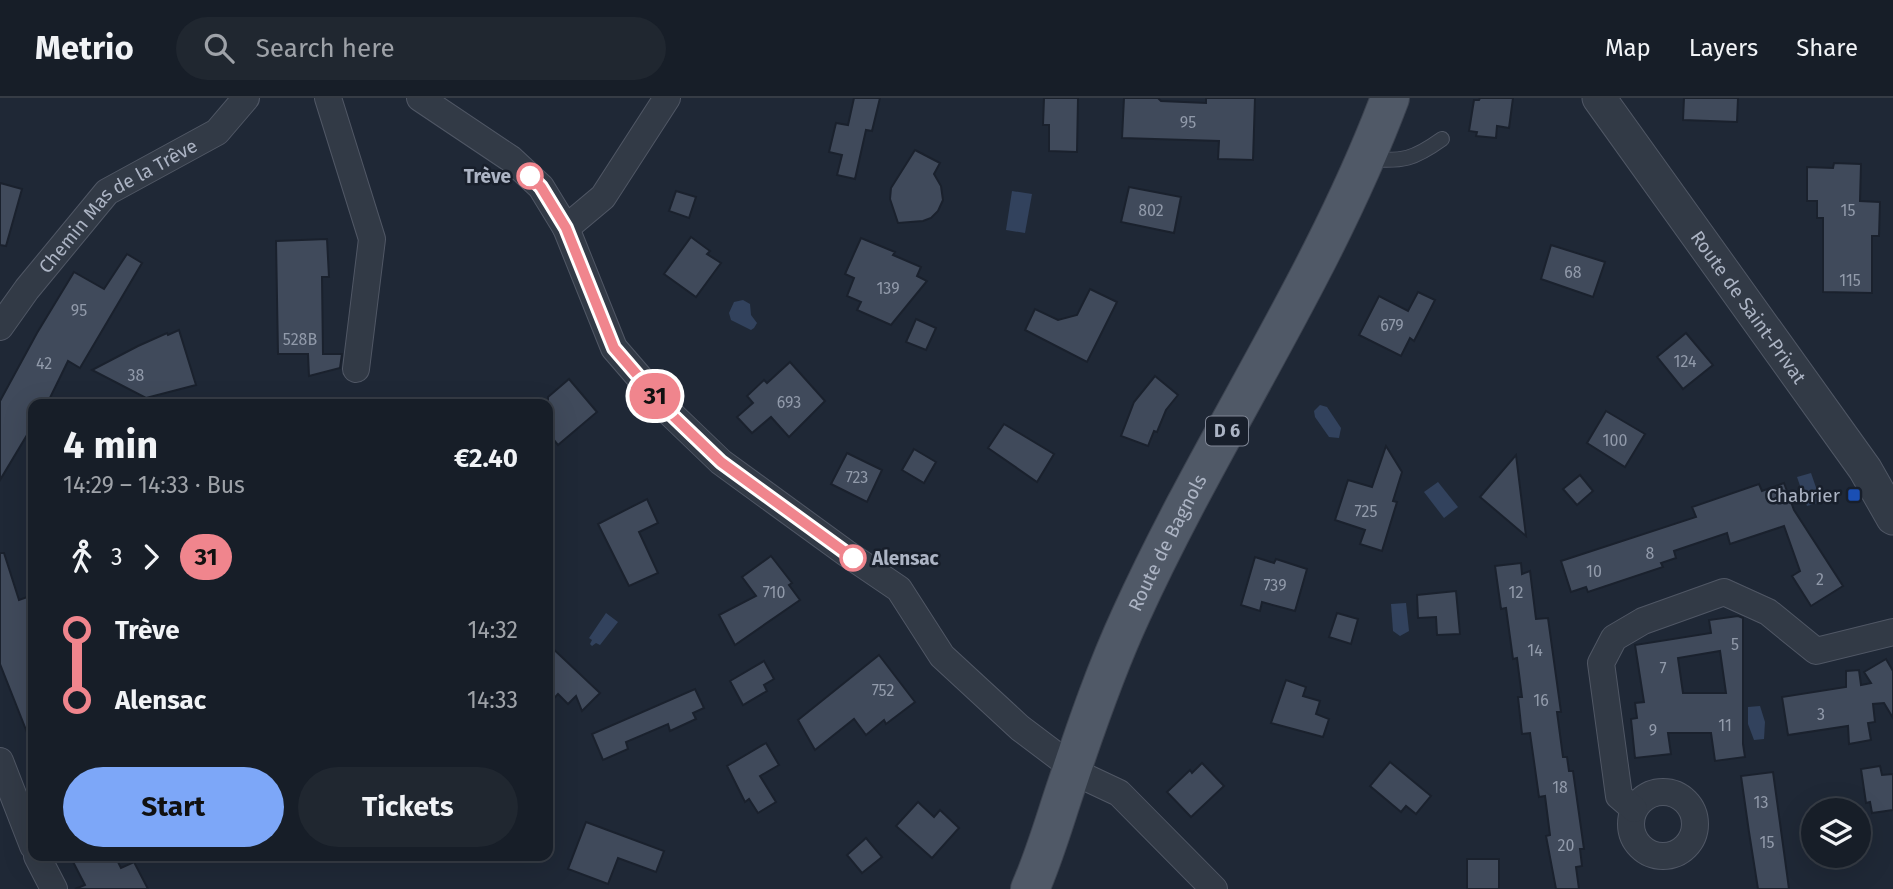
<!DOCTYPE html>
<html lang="en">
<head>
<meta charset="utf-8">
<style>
  body { margin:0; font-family:"Fira Sans",sans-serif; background:#202730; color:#f1f3f6; height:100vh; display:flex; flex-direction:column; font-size:26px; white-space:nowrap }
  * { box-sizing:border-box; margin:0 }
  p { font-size:23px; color:#9ea2a8 }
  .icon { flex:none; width:38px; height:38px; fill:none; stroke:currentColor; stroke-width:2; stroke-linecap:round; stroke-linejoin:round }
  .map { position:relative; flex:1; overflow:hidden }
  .side { position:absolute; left:28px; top:301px; width:525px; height:462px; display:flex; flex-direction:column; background:#171e28; border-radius:14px; box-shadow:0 7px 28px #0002,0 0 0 2px #363c45 }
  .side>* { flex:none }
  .badge { padding:0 14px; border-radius:23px; font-size:24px; line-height:46px }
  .tools { position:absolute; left:1801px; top:700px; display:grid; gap:14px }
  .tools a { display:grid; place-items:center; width:70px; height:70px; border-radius:50%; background:#171e28; box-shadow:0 7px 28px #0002,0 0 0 2px #363c45; font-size:35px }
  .map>.badge { position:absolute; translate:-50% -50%; box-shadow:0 0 0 4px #fff }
  .legs { display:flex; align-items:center; gap:10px; height:77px; padding:0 35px; font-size:23px }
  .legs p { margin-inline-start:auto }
  .head { display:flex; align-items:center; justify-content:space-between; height:119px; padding:0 35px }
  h1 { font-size:38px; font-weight:700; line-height:52px }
  .primary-button { display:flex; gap:14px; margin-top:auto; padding:14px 35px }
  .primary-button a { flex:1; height:80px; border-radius:42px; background:#7da7f8; color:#111; font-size:28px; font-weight:700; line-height:80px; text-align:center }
  .primary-button a+a { background:#202730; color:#f1f3f6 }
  ul { padding:0 35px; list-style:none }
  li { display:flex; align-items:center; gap:24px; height:70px; font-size:26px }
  li i { display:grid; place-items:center; width:10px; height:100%; margin:0 9px; background:currentColor }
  li i::after { content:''; width:18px; height:18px; margin:-9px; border:5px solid; border-radius:50%; background:#171e28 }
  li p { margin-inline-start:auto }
  li:first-child i { background:linear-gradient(#0000 50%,currentColor 0) }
  li:last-child i { background:linear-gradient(currentColor 50%,#0000 0) }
  header { display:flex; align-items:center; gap:42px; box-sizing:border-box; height:98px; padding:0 35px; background:#171e28; border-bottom:2px solid #363c45 }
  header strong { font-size:33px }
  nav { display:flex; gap:38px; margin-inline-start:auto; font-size:24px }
  .search { width:490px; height:63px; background:#202730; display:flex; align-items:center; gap:18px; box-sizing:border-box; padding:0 24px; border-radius:38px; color:#9ea2a8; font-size:26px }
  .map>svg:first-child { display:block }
  .water { fill:#32425d }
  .building { fill:#404a5b; stroke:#1a212d; stroke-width:2; fill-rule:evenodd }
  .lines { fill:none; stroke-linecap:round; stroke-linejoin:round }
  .service-casing { stroke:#505765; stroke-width:16 }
  .minor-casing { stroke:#505765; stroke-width:28 }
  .tertiary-casing { stroke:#505765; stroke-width:35 }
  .primary-casing { stroke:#3c4350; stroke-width:40 }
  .service { stroke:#323a46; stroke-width:14 }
  .minor { stroke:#323a46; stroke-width:26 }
  .tertiary { stroke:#323a46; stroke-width:33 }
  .primary { stroke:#505967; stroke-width:38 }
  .line-1-casing { stroke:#fff; stroke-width:16 }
  .line-1 { stroke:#f0858d; stroke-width:10 }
  .stop-1-dot { fill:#fff; stroke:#f0858d; stroke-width:3.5 }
  .transit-dot { fill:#1a4fb4; stroke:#181f2b; stroke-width:2.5 }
  .labels { text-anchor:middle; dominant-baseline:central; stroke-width:5; stroke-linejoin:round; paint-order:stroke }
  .number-label { font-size:16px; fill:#919aaa }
  .shield { fill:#181f2b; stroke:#808796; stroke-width:2 }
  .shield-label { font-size:18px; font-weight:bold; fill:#acb4c4 }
  .stop-label { font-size:19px; font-weight:bold; fill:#acb4c4; stroke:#181f2b; text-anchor:end }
  .street-label { font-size:19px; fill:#acb4c4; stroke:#181f2b }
  .poi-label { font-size:19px; fill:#acb4c4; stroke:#181f2b; text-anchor:end }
</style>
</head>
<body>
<header>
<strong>Metrio</strong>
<div class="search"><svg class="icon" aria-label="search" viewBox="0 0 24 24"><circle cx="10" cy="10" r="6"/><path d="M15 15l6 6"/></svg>Search here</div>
<nav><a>Map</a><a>Layers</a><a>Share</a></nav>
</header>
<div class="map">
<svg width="1893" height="791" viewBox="0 0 1893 791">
  <rect width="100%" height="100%" fill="#1f2836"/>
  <g class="water">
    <polygon points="1012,93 1032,96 1025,135 1006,132"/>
    <polygon points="743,202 750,206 751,217 757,225 754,230 751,232 731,222 729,215 734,204"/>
    <polygon points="1320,307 1327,309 1341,330 1339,340 1329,339 1315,319 1314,313"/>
    <polygon points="1811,375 1821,404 1807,408 1797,379"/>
    <polygon points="1438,384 1458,409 1444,420 1424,394"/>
    <polygon points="1406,505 1409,533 1400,538 1393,533 1391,506"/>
    <polygon points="606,515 618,524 600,547 596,545 592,548 590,546 592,542 589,540"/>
    <polygon points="1760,608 1765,624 1764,641 1754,642 1748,626 1748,609"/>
  </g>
  <g class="building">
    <polygon points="854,0 880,0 872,33 866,32 855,81 837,77 842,57 829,54 836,25 848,27"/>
    <polygon points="1044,0 1078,0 1077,54 1049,53 1049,27 1043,27"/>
    <polygon points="1124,0 1158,0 1161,3 1206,5 1206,0 1255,0 1253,62 1218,61 1219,43 1122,40"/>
    <polygon points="1480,0 1513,0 1509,30 1497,28 1496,40 1476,38 1477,34 1469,33 1474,2 1479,2"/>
    <polygon points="1684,0 1738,0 1737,24 1683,22"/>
    <polygon points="915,52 940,65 934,76 941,88 943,102 938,113 931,120 923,123 898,125 890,101 891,90"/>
    <polygon points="1834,65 1861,66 1860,103 1880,104 1879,138 1872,138 1872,195 1823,194 1823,120 1817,120 1817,103 1807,103 1807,69 1833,70"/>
    <polygon points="0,85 22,91 6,148 0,147"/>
    <polygon points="1129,89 1181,99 1174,135 1121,124"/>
    <polygon points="676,93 696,99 689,120 669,113"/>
    <polygon points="691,139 710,153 707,156 721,165 696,199 664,176"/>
    <polygon points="861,140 895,154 893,157 921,169 917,178 927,183 891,227 857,212 861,204 847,198 854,180 845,176"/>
    <polygon points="327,141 329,179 322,179 323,256 342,256 340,270 309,278 308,256 278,256 276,143"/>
    <polygon points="1551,147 1605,164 1593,199 1541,181"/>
    <polygon points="127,156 142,165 80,270 68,263 47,306 33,306 33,327 0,382 0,303 37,235 74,174 104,191"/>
    <polygon points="1090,191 1117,204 1087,264 1025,232 1035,211 1058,222 1077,217"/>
    <polygon points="1418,194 1435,202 1414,243 1410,240 1401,258 1359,237 1379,198 1408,213"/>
    <polygon points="916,221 936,230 926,252 906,244"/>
    <polygon points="179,232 196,287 146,300 92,272 138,248 167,235 168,237"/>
    <polygon points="1686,235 1713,267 1683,291 1657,259"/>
    <polygon points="790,264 825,303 789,339 771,319 752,335 737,319 753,305 747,298 764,282 767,285"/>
    <polygon points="1155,278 1178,297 1166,312 1157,334 1154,333 1148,348 1121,338 1134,304"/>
    <polygon points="569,281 597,314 558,347 548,335 548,299"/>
    <polygon points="1606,313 1645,336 1625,369 1587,345"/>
    <polygon points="1004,326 1054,356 1037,384 988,350"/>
    <polygon points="1386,348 1402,374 1393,403 1397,404 1382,453 1360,446 1365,432 1335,422 1348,382 1372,389"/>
    <polygon points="914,351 936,364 924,385 902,372"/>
    <polygon points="847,355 882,372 867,404 831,386"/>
    <polygon points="1516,357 1526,438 1480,399"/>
    <polygon points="1580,377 1593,393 1577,407 1563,391"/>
    <polygon points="1784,385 1794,412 1843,488 1811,508 1792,478 1800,473 1784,428 1730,446 1727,435 1674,453 1676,460 1661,465 1663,469 1588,494 1586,489 1571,494 1561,463 1696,419 1692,409 1759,386 1762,393"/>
    <polygon points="647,401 658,425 639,434 658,475 629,488 598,426"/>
    <polygon points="0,455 4,455 19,502 33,497 32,647 0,566"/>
    <polygon points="771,458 792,485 789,487 800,502 735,547 719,517 756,498 742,479"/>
    <polygon points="1255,459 1274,465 1276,461 1307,471 1295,513 1262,504 1260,513 1241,507"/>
    <polygon points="1521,465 1522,476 1530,473 1536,521 1548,520 1561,614 1557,614 1563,659 1567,659 1569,673 1573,673 1584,751 1580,751 1582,768 1576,769 1579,791 1556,791 1546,738 1550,737 1545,698 1539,699 1530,635 1522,636 1518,599 1522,599 1517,560 1513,561 1506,510 1501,511 1495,468"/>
    <polygon points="1456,493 1460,536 1437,537 1436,519 1418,520 1417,497"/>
    <polygon points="1337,515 1358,521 1351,546 1329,539"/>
    <path d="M1738,518L1743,520V646L1745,659L1715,663L1711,635H1668L1671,656L1635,660L1631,621L1637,620L1635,605L1644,604L1635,547L1711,535L1709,522ZM1720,553L1726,595H1683L1678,560Z"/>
    <polygon points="548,546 600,595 582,613 576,598 568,606 558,596 548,607"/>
    <polygon points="879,557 915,604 886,626 884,622 866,637 854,621 815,652 798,622"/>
    <polygon points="1886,561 1893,573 1893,620 1884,605 1873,606 1875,624 1868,625 1871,642 1849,646 1848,628 1788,637 1782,599 1846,589 1846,573 1859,572 1861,587 1871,585 1864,574"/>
    <polygon points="764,563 774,581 764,587 767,593 743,607 730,583"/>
    <polygon points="1286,582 1306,589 1303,598 1320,603 1316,616 1329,621 1323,639 1271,625"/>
    <polygon points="695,591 704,610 693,615 696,621 670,633 668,626 626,644 628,651 603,662 592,636"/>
    <polygon points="766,645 779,667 760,678 776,704 758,715 749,701 745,704 727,668"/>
    <polygon points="1390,664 1431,698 1416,716 1406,708 1401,714 1370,688"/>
    <polygon points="1202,665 1224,688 1191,719 1167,694 1190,672 1192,675"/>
    <polygon points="1880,668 1882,677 1893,676 1893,712 1872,715 1870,704 1866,705 1861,671"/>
    <polygon points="1773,674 1784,754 1789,791 1758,791 1749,734 1741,678"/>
    <polygon points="918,704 934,719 940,712 959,730 932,760 896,728"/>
    <polygon points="586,724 664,753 656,774 618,760 608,786 568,771"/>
    <polygon points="866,740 882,759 862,775 847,757"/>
    <polygon points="70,758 115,758 121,770 134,764 148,791 75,791 85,787"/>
    <rect x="1467" y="761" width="32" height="30"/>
  </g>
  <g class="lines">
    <g class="service-casing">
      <path id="service" d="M1369,61C1403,64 1414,61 1442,41"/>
    </g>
    <g class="minor-casing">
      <g id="minor">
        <polyline points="328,0 372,141 356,271"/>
        <polyline points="420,0 511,61 541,89 566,130 614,250 671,316 721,364 846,455 899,491 942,558 1020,630 1085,679 1119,695 1214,791"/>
        <polyline points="566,130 603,99 667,0"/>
        <path id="s1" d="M0,229L27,191L107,94L217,34L246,0"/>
        <polyline points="0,663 33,748"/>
        <circle cx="1663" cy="726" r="32"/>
        <polyline points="1634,711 1619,698 1601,565 1614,540 1643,523 1724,494 1768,514 1816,553 1893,534"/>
        <polyline points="37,758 54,791"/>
      </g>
    </g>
    <g class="tertiary-casing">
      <g id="tertiary">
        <path id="s2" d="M1599,0L1865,371L1893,420"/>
      </g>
    </g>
    <g class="primary-casing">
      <g id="primary">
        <path id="s3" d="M1030,791C1045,757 1055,721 1067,686C1086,629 1106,571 1131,517C1211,341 1322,181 1390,0"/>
      </g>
    </g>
    <use href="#service" class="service"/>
    <use href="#minor" class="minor"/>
    <use href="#tertiary" class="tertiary"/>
    <use href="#primary" class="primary"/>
  </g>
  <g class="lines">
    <g class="line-1-casing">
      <polyline id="line-1" points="530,78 541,89 566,130 614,250 671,316 721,364 853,460"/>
    </g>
    <use href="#line-1" class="line-1"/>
  </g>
  <g class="stop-1-dot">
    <circle cx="530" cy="78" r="12"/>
    <circle cx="853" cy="460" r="12"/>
  </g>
  <rect class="transit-dot" x="1847" y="390" width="14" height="14" rx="3.5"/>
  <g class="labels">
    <g class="number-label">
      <text x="1188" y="24">95</text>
      <text x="1151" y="112">802</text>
      <text x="1848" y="112">15</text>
      <text x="1573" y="174">68</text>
      <text x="1850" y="182">115</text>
      <text x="888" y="190">139</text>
      <text x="79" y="212">95</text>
      <text x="1392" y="227">679</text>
      <text x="300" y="241">528B</text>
      <text x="1685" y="263">124</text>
      <text x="44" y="265">42</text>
      <text x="136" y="277">38</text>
      <text x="789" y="304">693</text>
      <text x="1615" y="342">100</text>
      <text x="857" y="379">723</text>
      <text x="1366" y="413">725</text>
      <text x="1650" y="455">8</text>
      <text x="1594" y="473">10</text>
      <text x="1820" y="481">2</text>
      <text x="1275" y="487">739</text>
      <text x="774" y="494">710</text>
      <text x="1516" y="494">12</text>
      <text x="1735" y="546">5</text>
      <text x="1535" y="552">14</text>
      <text x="1663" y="570">7</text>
      <text x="883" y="592">752</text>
      <text x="1541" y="602">16</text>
      <text x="1821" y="616">3</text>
      <text x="1725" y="627">11</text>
      <text x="1653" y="632">9</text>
      <text x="1560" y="689">18</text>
      <text x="1761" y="704">13</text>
      <text x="1767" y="744">15</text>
      <text x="1566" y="747">20</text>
    </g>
    <rect class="shield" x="1206" y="318.5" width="42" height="29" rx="5"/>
    <g class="shield-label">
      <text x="1227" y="333">D 6</text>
    </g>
    <g class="stop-label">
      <text x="511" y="78">Trève</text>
      <text x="872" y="460" text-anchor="start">Alensac</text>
    </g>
    <g class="street-label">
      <text stroke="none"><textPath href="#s1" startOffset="172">Chemin Mas de la Trêve</textPath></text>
      <text stroke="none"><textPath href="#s2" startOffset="257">Route de Saint-Privat</textPath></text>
      <text stroke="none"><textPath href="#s3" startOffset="373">Route de Bagnols</textPath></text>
    </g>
    <g class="poi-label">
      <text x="1840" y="397">Chabrier</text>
    </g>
  </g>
</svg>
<div class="tools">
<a><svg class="icon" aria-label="layers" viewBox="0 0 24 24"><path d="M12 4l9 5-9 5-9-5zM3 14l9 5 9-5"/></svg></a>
</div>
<b class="badge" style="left:655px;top:298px;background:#f0858d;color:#111">31</b>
<section class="side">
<div class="head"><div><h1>4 min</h1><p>14:29 – 14:33 · Bus</p></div><b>€2.40</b></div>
<div class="legs"><svg class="icon" aria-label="walk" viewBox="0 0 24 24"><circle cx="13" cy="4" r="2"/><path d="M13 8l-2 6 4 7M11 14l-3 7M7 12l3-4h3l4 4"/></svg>3<svg class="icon" aria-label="forward" viewBox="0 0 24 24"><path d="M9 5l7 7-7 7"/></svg><b class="badge" style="background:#f0858d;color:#111">31</b></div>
<ul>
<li><i style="color:#f0858d"></i><b>Trève</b><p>14:32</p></li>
<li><i style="color:#f0858d"></i><b>Alensac</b><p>14:33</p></li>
</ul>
<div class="primary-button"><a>Start</a><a>Tickets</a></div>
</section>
</div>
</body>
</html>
